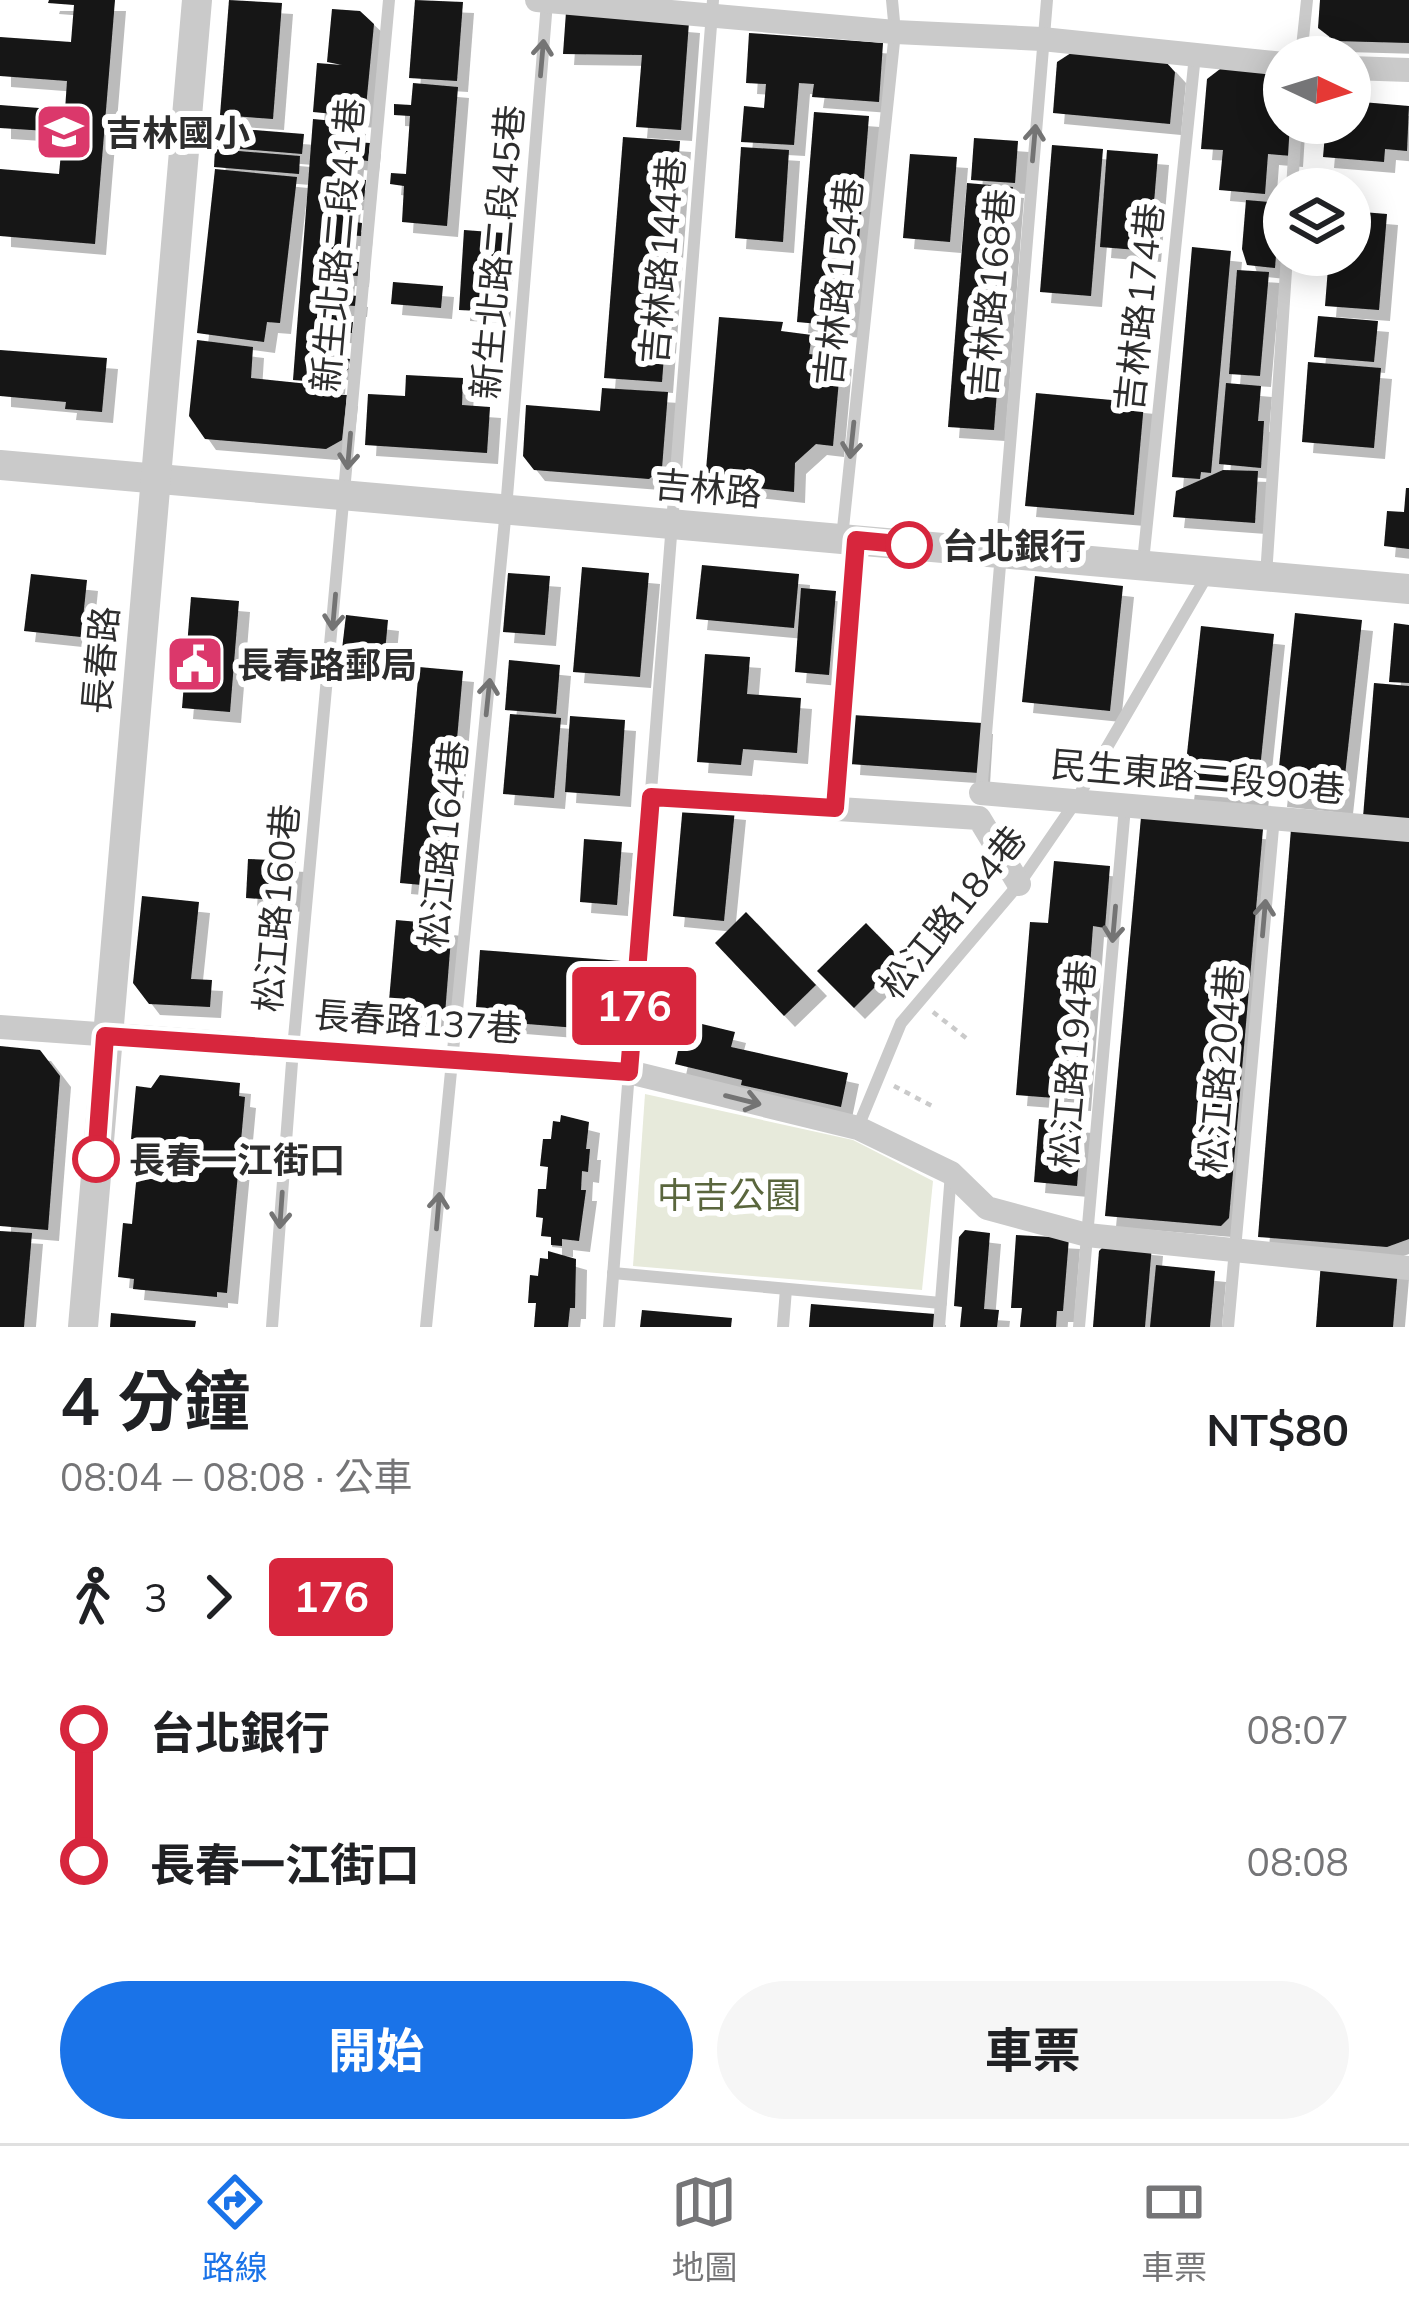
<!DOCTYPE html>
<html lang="zh-TW">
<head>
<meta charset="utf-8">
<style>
  body { margin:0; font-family:Mulish,"Noto Sans TC",sans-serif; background:#f6f6f6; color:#202124; height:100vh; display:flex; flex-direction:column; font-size:45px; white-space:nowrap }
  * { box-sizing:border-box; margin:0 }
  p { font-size:39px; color:#757577 }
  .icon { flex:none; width:66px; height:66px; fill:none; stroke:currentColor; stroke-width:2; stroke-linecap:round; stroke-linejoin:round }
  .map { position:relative; height:1327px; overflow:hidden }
  .panel { display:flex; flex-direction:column; background:#fff; flex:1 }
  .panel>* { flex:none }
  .badge { padding:0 24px; border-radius:9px; font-size:42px; line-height:78px }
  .needle { width:78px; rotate:94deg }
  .buttons { position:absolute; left:1263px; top:36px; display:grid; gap:24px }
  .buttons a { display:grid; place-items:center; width:108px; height:108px; border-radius:50%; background:#fff; box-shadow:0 6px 30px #0003; font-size:60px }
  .map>.badge { position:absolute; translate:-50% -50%; box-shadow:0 0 0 6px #fff }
  .legs { display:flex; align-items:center; gap:18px; height:132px; padding:0 60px; font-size:39px }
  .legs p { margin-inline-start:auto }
  .summary { display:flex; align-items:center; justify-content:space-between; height:204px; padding:0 60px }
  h1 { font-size:66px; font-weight:700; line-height:90px }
  .cta { display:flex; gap:24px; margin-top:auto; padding:24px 60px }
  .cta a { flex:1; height:138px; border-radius:72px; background:#1a73e8; color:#fff; font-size:48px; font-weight:700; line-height:138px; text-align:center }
  .cta a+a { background:#f6f6f6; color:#202124 }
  ul { padding:0 60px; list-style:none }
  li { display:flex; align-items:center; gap:42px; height:132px; font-size:45px }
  li i { display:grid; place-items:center; width:18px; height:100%; margin:0 15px; background:currentColor }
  li i::after { content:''; width:30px; height:30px; margin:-15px; border:9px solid; border-radius:50%; background:#fff }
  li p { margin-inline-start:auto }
  li:first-child i { background:linear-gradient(#0000 50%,currentColor 0) }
  li:last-child i { background:linear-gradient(currentColor 50%,#0000 0) }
  .tab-bar { display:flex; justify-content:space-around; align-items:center; height:168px; border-top:3px solid #e0e0e0; background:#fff; font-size:33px; color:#757577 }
  .tab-bar a { display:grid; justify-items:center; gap:6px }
  .tab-bar .on { color:#1a73e8 }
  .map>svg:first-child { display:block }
  .green { fill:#e7eadb }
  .building { fill:#141414; filter:url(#shadow) }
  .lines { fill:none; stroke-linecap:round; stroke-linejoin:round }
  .path { stroke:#cacaca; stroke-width:4.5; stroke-dasharray:6 6; stroke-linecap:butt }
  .service { stroke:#cacaca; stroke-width:12 }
  .minor { stroke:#cacaca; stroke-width:24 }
  .tertiary { stroke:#cacaca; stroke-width:30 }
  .oneway { stroke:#747474 }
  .line-1-casing { stroke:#fff; stroke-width:27 }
  .line-1 { stroke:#d7263d; stroke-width:18 }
  .stop-1-dot { fill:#fff; stroke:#d7263d; stroke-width:6 }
  .labels { text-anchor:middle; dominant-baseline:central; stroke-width:12; stroke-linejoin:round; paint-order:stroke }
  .poi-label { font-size:36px; font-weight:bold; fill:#2d2d2d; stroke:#fff; text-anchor:start }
  .street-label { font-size:36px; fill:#2d2d2d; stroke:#fff }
  .stop-label { font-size:36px; font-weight:bold; fill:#2d2d2d; stroke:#fff; text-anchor:start }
  .park-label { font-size:36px; fill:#5a663d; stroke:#fff }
</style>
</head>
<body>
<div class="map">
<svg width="1409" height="1327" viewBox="0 0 1409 1327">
  <defs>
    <filter id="shadow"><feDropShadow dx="11" dy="11" stdDeviation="0" flood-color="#0004"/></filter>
  </defs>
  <rect width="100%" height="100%" fill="#fff"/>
  <polygon class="green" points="645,1094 853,1140 933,1181 922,1290 633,1266"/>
  <g class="building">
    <polygon points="49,0 115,0 95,244 0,236 0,169 59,174 63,132 0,128 0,105 65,110 67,81 0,76 0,37 71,42 74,5 48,3"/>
    <polygon points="229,0 282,3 273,119 220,115"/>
    <polygon points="415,0 463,2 457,81 409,78"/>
    <polygon points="1320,0 1409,0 1409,43 1335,41 1318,28"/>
    <polygon points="332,9 360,11 374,24 365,117 313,112 317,63 342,65 327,62"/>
    <polygon points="566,12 689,22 681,130 636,127 642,55 563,54"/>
    <polygon points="749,33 883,43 879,102 812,97 814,84 799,83 794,145 741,142 744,106 764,108 766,84 746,83"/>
    <polygon points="1071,53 1165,61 1175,72 1170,124 1053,113 1057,62"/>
    <polygon points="1224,66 1284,73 1284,123 1294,123 1292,156 1268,154 1265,194 1219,190 1223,150 1201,149 1207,79"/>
    <polygon points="413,83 458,87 447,226 402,222 404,186 390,184 391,173 406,174 410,116 394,115 394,104 411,105"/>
    <polygon points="1350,101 1409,106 1407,151 1385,149 1384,162 1323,157 1326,123 1350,123"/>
    <polygon points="814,112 869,116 852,327 797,322"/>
    <polygon points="313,119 355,123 353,142 370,143 368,161 353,159 351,179 366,180 364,200 350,199 348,221 362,223 361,236 347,235 344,261 359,262 358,276 344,275 342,294 357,296 356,306 341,305 340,321 353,322 352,333 338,332 336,357 350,359 348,370 335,369 334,383 293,380"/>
    <polygon points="217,127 304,134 302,154 216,147"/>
    <polygon points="623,137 680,141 662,382 604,378"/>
    <polygon points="974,138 1018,141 1015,183 971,180"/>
    <polygon points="1052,145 1103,149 1091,296 1040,292"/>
    <polygon points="741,147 789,150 783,242 735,238"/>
    <polygon points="215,149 300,156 299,174 214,167"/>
    <polygon points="1107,150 1158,154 1150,251 1100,247"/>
    <polygon points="910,154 957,157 950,242 903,238"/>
    <polygon points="215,169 297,177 280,323 267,322 264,342 197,333"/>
    <polygon points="967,183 1013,187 994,430 948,427"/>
    <polygon points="1246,200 1280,203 1275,268 1247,265 1242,249"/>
    <polygon points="1350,211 1387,214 1379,310 1325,306 1329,255 1350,255"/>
    <polygon points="464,230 504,233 499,312 459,310"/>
    <polygon points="1192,247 1231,251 1211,473 1201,472 1200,479 1172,477"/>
    <polygon points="1237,270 1269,272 1260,376 1229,374"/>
    <polygon points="393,282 443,286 441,308 391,304"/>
    <polygon points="1318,316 1378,321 1374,362 1314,357"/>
    <polygon points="719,317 783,322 781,331 812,335 809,354 841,358 833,446 816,444 795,463 794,492 719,484 706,470"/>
    <polygon points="197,340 253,347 251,378 328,386 328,394 347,395 342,440 326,449 205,439 189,416"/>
    <polygon points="0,350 107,358 102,412 65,409 66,402 0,396"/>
    <polygon points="1308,362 1381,368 1374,448 1302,442"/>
    <polygon points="406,375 463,378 462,405 490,407 487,453 365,445 368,394 405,396"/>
    <polygon points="1226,383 1261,386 1258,421 1264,421 1261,468 1219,464"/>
    <polygon points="602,388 668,392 662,468 649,479 534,470 523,456 526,405 600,411"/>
    <polygon points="1036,393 1144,403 1134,515 1025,506"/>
    <polygon points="1223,470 1258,471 1255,523 1173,517 1176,491"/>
    <polygon points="1406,488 1409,488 1409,549 1384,546 1387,511 1404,512"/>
    <polygon points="702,565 799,574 794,628 696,619"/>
    <polygon points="582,567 649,573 640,677 573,672"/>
    <polygon points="508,573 550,576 545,635 503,632"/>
    <polygon points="31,574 87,580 81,637 24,631"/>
    <polygon points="1035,576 1123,586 1110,711 1022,702"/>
    <polygon points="801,588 836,591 829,675 795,672"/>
    <polygon points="191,597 239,601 230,712 182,708"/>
    <polygon points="1295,613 1362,620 1342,803 1276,796"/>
    <polygon points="346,615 388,620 384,662 341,658"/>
    <polygon points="1394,623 1409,625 1409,683 1389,682"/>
    <polygon points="1201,626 1274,634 1257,798 1183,790"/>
    <polygon points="705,654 750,657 747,694 801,698 797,753 743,749 741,765 697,762"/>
    <polygon points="509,660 560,665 556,714 505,710"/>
    <polygon points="419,667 463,671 444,887 400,883"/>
    <polygon points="1374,683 1409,686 1409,820 1363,817"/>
    <polygon points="510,714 561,718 554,798 503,794"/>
    <polygon points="852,715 982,723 979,773 849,764"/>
    <polygon points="570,716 625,720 620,796 565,792"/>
    <polygon points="683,804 735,809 724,921 673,916"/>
    <polygon points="1141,817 1263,829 1229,1218 1221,1226 1105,1216"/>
    <polygon points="1291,829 1409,839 1409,1239 1387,1247 1258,1237"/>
    <polygon points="584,839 622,842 617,905 580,902"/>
    <polygon points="248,859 296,861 294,901 246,898"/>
    <polygon points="1054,861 1110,866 1105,928 1093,926 1080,1100 1016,1095 1030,922 1048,923"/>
    <polygon points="142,896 199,902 191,979 212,980 210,1007 149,1004 133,983"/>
    <polygon points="746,912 816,985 784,1016 715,943"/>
    <polygon points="396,920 452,925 445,1014 430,1028 387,1024"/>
    <polygon points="866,923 902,960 854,1008 817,971"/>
    <polygon points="480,950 621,961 616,1019 602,1030 489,1021 476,1007"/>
    <polygon points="702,1024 735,1032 731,1047 848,1073 841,1107 741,1085 742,1080 675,1064 681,1036 699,1040"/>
    <polygon points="0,1046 40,1050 60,1076 48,1230 0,1226"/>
    <polygon points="160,1075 240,1083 239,1096 245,1097 227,1293 217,1292 217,1297 133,1289 134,1279 118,1277 123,1223 132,1224 136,1183 140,1140 131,1139 136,1086 151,1088"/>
    <polygon points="561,1115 589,1122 586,1149 590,1149 588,1172 582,1171 581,1190 586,1190 579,1241 562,1239 562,1246 551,1245 551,1237 541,1236 543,1218 536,1217 538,1189 546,1189 548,1167 540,1166 543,1139 551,1139 553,1121 560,1122"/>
    <polygon points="1039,1119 1082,1122 1077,1186 1034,1182"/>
    <polygon points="965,1230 990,1233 984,1309 999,1310 997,1327 960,1327 962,1307 954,1306 959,1237"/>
    <polygon points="0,1231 32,1233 24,1327 0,1327"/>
    <polygon points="1016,1235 1069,1238 1063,1311 1057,1311 1056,1327 1020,1327 1022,1308 1011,1308"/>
    <polygon points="1109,1241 1152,1245 1145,1327 1093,1327 1099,1251"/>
    <polygon points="548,1251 576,1259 575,1308 570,1308 568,1327 534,1327 536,1303 528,1303 530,1275 538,1276 540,1258 548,1259"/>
    <polygon points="1321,1262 1398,1268 1393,1327 1316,1327"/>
    <polygon points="1156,1265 1215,1271 1210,1327 1150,1327"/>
    <polygon points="811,1304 935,1314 934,1327 809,1327"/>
    <polygon points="642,1310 732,1318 731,1327 640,1327"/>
    <polygon points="111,1313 196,1321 195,1327 110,1327"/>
  </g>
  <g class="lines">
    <g class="path">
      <polyline points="933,1012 970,1041"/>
      <polyline points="894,1086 934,1107"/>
    </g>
    <g class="service">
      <polyline points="1301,57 1307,0"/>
      <polyline points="1292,189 1296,123"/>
      <polyline points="842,538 895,32 892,0"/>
      <polyline points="1143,562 1195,55"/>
      <polyline points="1266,576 1287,255"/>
      <polyline points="981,794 1047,0"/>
      <polyline points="858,1127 901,1023 1019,884 1074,804 1208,574"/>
      <polyline points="613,1273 941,1303"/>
      <polyline points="272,1327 293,1049 389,0"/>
      <polyline points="426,1327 506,509 547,2"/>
      <polyline points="609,1327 713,0"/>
      <polyline points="783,1327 786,1289"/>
      <polyline points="939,1327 951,1173"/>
      <polyline points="1079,1327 1125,807"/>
      <polyline points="1228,1327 1274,817"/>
    </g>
    <g class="minor">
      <polyline points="537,0 895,32 1042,39 1284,64"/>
      <polyline points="1350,68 1409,70"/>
      <polyline points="981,793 1409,830"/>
      <polyline points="651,797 979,818 1019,884"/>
      <polyline points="835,808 856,540"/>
      <polyline points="0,1027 629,1072 858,1128 951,1173 987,1208 1087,1235 1409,1268"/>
    </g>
    <g class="tertiary">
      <polyline points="0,465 1409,589"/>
      <polyline points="83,1327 197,0"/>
    </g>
  </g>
  <defs><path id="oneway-shaft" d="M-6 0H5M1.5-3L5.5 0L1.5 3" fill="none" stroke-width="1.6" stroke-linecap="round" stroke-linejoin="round" transform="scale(3)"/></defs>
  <g class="oneway">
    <use href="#oneway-shaft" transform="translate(542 58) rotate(-85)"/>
    <use href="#oneway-shaft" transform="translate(1034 143) rotate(-85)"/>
    <use href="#oneway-shaft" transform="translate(852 440) rotate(96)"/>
    <use href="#oneway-shaft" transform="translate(349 451) rotate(95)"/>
    <use href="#oneway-shaft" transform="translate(334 612) rotate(95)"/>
    <use href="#oneway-shaft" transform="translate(488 697) rotate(-84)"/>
    <use href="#oneway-shaft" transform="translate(1264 918) rotate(-85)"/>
    <use href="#oneway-shaft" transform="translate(1114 924) rotate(95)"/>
    <use href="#oneway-shaft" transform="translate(743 1100) rotate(14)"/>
    <use href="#oneway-shaft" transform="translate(281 1210) rotate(94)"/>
    <use href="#oneway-shaft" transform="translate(438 1211) rotate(-85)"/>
  </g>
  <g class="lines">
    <g class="line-1-casing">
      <polyline id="line-1" points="96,1159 105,1036 629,1072 651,797 835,808 856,540 909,545"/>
    </g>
    <use href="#line-1" class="line-1"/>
  </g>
  <defs>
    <g id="school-square" transform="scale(3)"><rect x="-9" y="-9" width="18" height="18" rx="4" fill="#db386b" stroke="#fff"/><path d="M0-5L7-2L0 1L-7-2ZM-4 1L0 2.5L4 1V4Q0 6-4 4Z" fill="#fff"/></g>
    <g id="civic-square" transform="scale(3)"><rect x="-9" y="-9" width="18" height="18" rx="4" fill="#db386b" stroke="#fff"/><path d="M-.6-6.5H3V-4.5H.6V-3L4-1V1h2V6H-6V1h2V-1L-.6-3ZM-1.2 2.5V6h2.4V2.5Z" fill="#fff"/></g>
  </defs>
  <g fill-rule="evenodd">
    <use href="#school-square" x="64" y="132"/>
    <use href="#civic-square" x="195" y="664"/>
  </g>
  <g class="stop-1-dot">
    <circle cx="909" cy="545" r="21"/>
    <circle cx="96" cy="1159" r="21"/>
  </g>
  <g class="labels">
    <g class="poi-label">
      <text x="106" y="132">吉林國小</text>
      <text x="237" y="664">長春路郵局</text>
    </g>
    <g class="street-label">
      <text transform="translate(337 245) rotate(-85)">新生北路二段41巷</text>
      <text transform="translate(497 252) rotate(-85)">新生北路二段45巷</text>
      <text transform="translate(662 260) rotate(-85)">吉林路144巷</text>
      <text transform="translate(838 282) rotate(-84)">吉林路154巷</text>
      <text transform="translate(991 293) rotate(-85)">吉林路168巷</text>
      <text transform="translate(1139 307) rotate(-84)">吉林路174巷</text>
      <text transform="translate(708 488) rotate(5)">吉林路</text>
      <text transform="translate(100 660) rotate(-85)">長春路</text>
      <text transform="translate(1198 776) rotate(5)">民生東路二段90巷</text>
      <text transform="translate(443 844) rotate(-84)">松江路164巷</text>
      <text transform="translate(276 908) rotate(-85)">松江路160巷</text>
      <text transform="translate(952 912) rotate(-51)">松江路184巷</text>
      <text transform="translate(418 1021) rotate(4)">長春路137巷</text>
      <text transform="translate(1072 1064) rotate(-85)">松江路194巷</text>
      <text transform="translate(1220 1069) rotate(-85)">松江路204巷</text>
    </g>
    <g class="stop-label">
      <text x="942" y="545">台北銀行</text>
      <text x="129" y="1159">長春一江街口</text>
    </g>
    <g class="park-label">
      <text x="729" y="1194">中吉公園</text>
    </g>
  </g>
</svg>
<div class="buttons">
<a><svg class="needle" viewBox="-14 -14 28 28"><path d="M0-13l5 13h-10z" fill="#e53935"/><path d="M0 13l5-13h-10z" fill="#757577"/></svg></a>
<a><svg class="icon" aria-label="layers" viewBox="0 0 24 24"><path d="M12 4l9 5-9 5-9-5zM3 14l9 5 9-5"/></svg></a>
</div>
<b class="badge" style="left:634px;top:1006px;background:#d7263d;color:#fff">176</b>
</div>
<section class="panel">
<div class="summary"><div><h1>4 分鐘</h1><p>08:04 – 08:08 · 公車</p></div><b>NT$80</b></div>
<div class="legs"><svg class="icon" aria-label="walk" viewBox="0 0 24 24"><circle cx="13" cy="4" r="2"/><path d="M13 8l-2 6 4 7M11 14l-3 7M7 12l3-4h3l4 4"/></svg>3<svg class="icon" aria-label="forward" viewBox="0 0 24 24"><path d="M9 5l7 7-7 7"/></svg><b class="badge" style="background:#d7263d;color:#fff">176</b></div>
<ul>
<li><i style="color:#d7263d"></i><b>台北銀行</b><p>08:07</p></li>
<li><i style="color:#d7263d"></i><b>長春一江街口</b><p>08:08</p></li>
</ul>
<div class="cta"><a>開始</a><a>車票</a></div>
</section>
<nav class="tab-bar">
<a class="on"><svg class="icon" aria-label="directions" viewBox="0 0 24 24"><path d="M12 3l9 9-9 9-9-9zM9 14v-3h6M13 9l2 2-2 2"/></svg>路線</a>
<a><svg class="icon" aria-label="map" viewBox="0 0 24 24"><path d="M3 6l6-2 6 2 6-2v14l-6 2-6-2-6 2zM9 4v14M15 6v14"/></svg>地圖</a>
<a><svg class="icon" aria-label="tickets" viewBox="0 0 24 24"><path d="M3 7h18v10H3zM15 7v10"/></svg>車票</a>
</nav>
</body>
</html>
